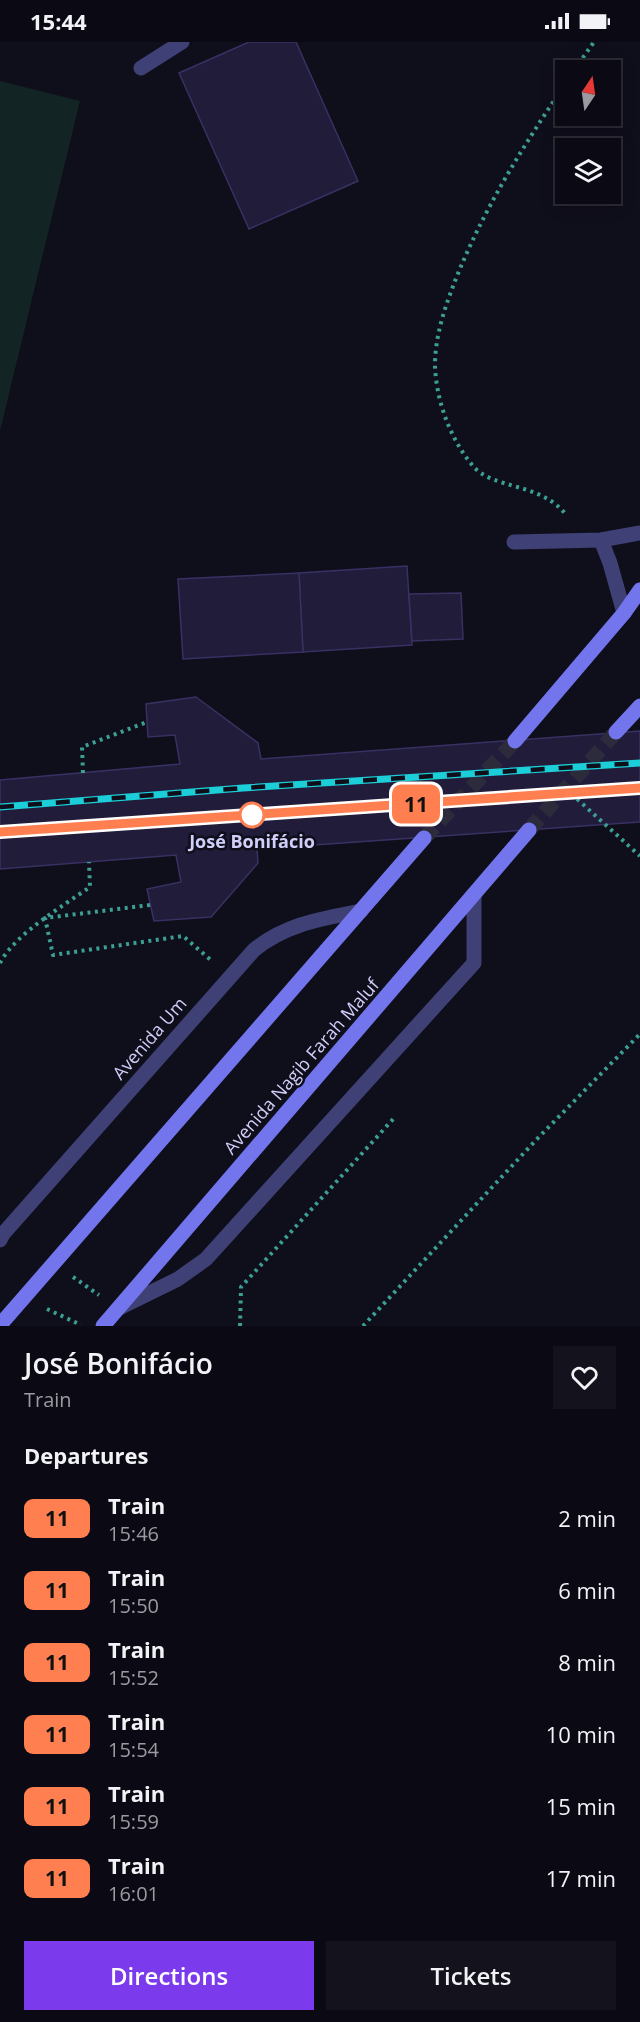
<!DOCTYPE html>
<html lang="en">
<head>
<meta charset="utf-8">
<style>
  body { margin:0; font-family:"Open Sans",sans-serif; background:#14131d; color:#f1f3f6; height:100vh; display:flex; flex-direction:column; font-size:22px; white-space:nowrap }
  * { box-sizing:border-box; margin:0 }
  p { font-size:20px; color:#9a9aa0 }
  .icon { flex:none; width:33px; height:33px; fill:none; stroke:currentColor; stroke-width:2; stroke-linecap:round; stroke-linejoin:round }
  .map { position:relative; height:1284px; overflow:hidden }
  .drawer { display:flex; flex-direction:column; background:#0b0a14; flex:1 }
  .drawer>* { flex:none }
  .badge { padding:0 12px; border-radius:9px; font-size:21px; line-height:39px }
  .needle { width:39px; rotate:13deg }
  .fabs { position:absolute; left:555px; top:18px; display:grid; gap:12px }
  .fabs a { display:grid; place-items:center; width:66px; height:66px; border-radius:0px; background:#0b0a14; box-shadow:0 3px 15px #0003,0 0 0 2px #2b2b34; font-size:30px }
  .map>.badge { position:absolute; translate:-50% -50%; box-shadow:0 0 0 3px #fff }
  h2 { padding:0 24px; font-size:22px; line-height:54px }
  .round { display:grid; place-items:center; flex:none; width:63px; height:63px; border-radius:0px; background:#14131d }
  .overview { display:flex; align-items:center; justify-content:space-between; height:102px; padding:0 24px }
  h1 { font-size:28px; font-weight:600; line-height:45px }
  .button { display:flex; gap:12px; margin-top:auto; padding:12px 24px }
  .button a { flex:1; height:69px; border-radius:0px; background:#7c3aed; color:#fff; font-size:24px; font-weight:600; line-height:69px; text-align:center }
  .button a+a { background:#14131d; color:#f1f3f6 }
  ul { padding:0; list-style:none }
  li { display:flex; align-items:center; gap:18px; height:72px; padding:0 24px }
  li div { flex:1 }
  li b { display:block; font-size:22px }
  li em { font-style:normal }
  li .badge { min-width:66px; font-weight:700; text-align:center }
  .status { display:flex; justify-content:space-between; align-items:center; height:42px; padding:0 30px; background:#0b0a14; direction:ltr }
  .status svg { height:16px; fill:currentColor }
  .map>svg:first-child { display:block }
  .green { fill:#122423 }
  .building { fill:#211c3a; stroke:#383163; stroke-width:1.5 }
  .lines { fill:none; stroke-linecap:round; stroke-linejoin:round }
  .secondary-tunnel { stroke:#2c2b3c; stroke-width:15; stroke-dasharray:15 8; stroke-linecap:butt }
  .path { stroke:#3c9f94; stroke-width:4; stroke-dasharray:3 4.5; stroke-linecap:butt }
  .lane { stroke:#3f4075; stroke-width:15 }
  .secondary { stroke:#7275ec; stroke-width:15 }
  .rail-casing { stroke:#1cced7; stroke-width:7 }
  .rail { stroke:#0f0e1b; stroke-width:4.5; stroke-dasharray:14; stroke-linecap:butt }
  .line-casing { stroke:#fff; stroke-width:14 }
  .line { stroke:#ff7f50; stroke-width:9 }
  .stop-dot { fill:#fff; stroke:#ff7f50; stroke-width:3 }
  .labels { text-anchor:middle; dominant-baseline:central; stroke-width:5; stroke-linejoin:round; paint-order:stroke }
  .stop-label { font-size:18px; font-weight:bold; fill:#d1cff9; stroke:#0f0e1b }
  .street-label { font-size:18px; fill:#d1cff9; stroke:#0f0e1b }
</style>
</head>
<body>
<div class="status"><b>15:44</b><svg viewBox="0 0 49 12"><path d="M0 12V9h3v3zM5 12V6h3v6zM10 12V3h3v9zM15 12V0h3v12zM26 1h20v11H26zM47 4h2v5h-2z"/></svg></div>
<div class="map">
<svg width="640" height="1284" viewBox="0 0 640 1284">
  <rect width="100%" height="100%" fill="#0f0e1b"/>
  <polygon class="green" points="0,39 80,59 0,389"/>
  <g class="building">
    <polygon points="249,0 296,0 358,139 249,187 179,31"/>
    <polygon points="407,524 412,603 303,610 299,531"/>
    <polygon points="299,531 303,610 183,617 178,537"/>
    <polygon points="461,551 463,597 412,599 409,552"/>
    <polygon points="196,655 258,701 261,717 640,689 640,780 257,807 258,821 211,875 154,879 147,847 181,840 176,813 0,827 0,738 180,722 175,693 148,695 146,662"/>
  </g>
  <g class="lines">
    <g class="secondary-tunnel">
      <polyline points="529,788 616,690"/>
      <polyline points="424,796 515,699"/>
    </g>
    <g class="path">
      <polyline points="574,28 594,0"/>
      <path d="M566,41C523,104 483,168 455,239C445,265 435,294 435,323C436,358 450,397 473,424C493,448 542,440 567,474"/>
      <polyline points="83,731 82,705 147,680"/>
      <polyline points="566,747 640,814"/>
      <polyline points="150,863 45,876 53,913 183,894 212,919"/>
      <path d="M0,921C15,892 63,864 90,845L89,820"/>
      <polyline points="73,1235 99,1253"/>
      <polyline points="47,1267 81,1283"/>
      <polyline points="240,1284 241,1245 395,1075"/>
      <polyline points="363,1284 536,1098 640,992"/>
    </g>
    <g class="lane">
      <polyline points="141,26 182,0"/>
      <polyline points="601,498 610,521 624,571"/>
      <polyline points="514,500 601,498 640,491"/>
      <path d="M0,1198L3,1192L254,908C286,882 321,877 361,869"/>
      <polyline points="119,1266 178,1237 206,1217 474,921 474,853"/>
    </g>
    <g class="secondary">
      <polyline points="616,690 640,664"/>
      <polyline points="515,699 624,571 640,548"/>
      <polyline points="0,1283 424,796"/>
      <polyline points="103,1284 529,788"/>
    </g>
    <g class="rail-casing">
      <g id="rail">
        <polyline points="0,765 243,746 640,721"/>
        <polyline points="0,790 640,746"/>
      </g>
    </g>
    <use href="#rail" class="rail"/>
  </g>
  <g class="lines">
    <g class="line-casing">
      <polyline id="line" points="0,790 640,746"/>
    </g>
    <use href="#line" class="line"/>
  </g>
  <circle class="stop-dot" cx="252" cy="773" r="12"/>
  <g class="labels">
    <g class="stop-label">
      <text x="252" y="799">José Bonifácio</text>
    </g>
    <g class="street-label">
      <text transform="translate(149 996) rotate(-49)">Avenida Um</text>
      <text transform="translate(301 1024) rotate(-49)">Avenida Nagib Farah Maluf</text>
    </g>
  </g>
</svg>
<div class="fabs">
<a><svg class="needle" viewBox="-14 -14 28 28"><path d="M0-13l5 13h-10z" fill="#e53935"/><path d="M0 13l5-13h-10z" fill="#9a9aa0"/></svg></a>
<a><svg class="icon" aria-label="layers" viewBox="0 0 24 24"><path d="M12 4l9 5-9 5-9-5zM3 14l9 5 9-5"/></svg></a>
</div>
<b class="badge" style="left:416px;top:762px;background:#ff7f50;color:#111">11</b>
</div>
<section class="drawer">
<div class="overview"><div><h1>José Bonifácio</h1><p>Train</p></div><a class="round"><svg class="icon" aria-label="heart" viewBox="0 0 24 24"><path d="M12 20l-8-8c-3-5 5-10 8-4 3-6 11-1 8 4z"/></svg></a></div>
<h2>Departures</h2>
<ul>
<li><span class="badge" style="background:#ff7f50;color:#111">11</span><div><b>Train</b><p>15:46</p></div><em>2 min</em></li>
<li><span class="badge" style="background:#ff7f50;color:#111">11</span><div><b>Train</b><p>15:50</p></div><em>6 min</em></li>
<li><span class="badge" style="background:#ff7f50;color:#111">11</span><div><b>Train</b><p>15:52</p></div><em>8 min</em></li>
<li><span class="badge" style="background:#ff7f50;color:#111">11</span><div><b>Train</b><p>15:54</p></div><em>10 min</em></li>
<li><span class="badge" style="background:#ff7f50;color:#111">11</span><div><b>Train</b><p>15:59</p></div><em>15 min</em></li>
<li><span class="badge" style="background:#ff7f50;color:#111">11</span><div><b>Train</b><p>16:01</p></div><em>17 min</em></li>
</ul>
<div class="button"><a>Directions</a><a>Tickets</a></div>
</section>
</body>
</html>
